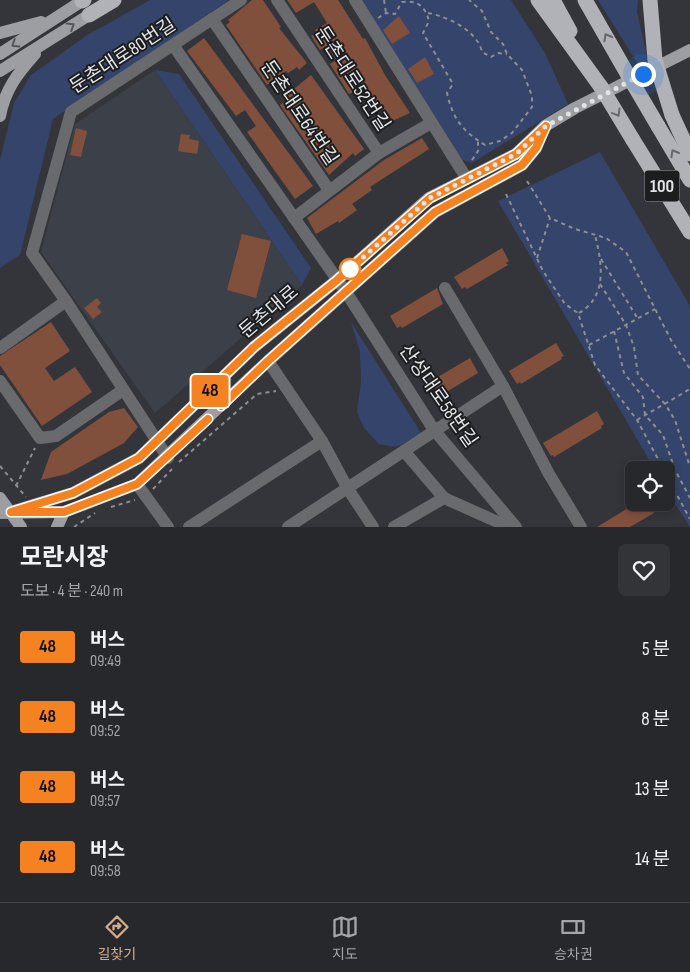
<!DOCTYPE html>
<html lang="ko">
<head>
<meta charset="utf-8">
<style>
  body { margin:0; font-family:"Sofia Sans Condensed","Noto Sans KR",sans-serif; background:#333438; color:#f1f3f6; height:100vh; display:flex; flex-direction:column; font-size:19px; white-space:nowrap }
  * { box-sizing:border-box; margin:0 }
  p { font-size:16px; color:#a4a6a9 }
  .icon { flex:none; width:28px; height:28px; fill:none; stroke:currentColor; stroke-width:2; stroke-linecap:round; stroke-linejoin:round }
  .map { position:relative; height:527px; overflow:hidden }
  .sheet { display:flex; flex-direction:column; background:#27282c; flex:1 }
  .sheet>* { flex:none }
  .badge { padding:0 10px; border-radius:4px; font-size:18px; line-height:32px }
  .tools { position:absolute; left:625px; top:461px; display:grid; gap:10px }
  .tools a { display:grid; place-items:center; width:50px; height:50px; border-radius:8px; background:#27282c; box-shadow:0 2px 8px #0003,0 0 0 1px #434448; font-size:25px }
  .you { position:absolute; width:25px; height:25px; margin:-12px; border:4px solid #fff; border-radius:50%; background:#1a73e8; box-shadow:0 0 0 8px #1a73e833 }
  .map>.badge { position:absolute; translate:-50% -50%; box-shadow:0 0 0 2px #fff }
  .round { display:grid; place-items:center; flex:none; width:52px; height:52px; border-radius:8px; background:#333438 }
  .overview { display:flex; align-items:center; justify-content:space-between; height:85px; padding:0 20px }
  h1 { font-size:24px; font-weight:700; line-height:38px }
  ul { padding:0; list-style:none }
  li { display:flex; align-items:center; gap:15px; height:70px; padding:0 20px }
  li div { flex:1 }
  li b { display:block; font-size:19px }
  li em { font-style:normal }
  li .badge { min-width:55px; font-weight:700; text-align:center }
  .tab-bar { display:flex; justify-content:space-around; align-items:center; height:70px; border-top:1px solid #434448; background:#27282c; font-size:14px; color:#a4a6a9 }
  .tab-bar a { display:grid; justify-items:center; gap:2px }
  .tab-bar .selected { color:#d6ab8b }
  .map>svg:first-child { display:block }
  .built { fill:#3b4049 }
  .green { fill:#34446a }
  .building { fill:#81503c }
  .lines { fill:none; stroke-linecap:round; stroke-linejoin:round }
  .path { stroke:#8d8e92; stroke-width:2; stroke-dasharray:4 4; stroke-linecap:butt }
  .minor { stroke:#696a6d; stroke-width:12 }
  .major { stroke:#9c9ea2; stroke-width:12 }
  .highway { stroke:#b0b2b7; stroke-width:15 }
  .highway-bridge { stroke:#b0b2b7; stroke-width:15 }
  .oneway { stroke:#56575a }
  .oneway2 { stroke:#66686b }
  .line-casing { stroke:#fff; stroke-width:11 }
  .line { stroke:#f58220; stroke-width:8 }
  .walk { stroke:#e2e3e6; stroke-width:5; stroke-dasharray:0 9 }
  .stop-dot { fill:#fff; stroke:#f58220; stroke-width:2.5 }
  .labels { text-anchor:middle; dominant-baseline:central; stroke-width:4; stroke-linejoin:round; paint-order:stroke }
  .shield { fill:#1c1d1f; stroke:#a7a8aa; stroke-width:1 }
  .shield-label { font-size:18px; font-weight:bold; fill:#e2e3e6 }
  .street-label { font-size:19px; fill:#e2e3e6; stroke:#1c1d1f }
</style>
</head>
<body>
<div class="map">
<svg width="690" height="527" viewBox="0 0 690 527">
  <rect width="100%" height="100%" fill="#34353a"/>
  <polygon class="built" points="155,70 302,285 155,413 41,252 75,124"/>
  <g class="green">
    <polygon points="150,0 229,0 53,119 20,255 0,268 0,160 14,103 31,75 89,34"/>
    <polygon points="357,0 511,0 545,53 568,104 472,163 457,158"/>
    <polygon points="598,0 638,0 637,12 646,51 648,80"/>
    <polygon points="155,70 179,74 311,268 302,285"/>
    <polygon points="600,152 690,306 690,527 666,489 666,470 655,470 498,201"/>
    <polygon points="351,322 421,433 401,445 394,447 379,444 364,428 357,412 361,382 360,352"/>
  </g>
  <g class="building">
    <polygon points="252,0 263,0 281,27 279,28 307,63 299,70 297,67 288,73 286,71 267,85 226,25 230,22 228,20"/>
    <polygon points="287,0 338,0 363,39 365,38 385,75 410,113 390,122 366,87 355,94 353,92 349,94 330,64 336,60 326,46 320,50 311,36 317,33 315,30 327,23 314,2 296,13"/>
    <polygon points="399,16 410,33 392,44 383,30"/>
    <polygon points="204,38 313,186 295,199 247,132 256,126 245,110 236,116 187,51"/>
    <polygon points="425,57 434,74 417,83 408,69"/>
    <polygon points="311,75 364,149 355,156 353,153 329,175 280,105 286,100 284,97"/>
    <polygon points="76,128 87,131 81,157 70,155"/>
    <polygon points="181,134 190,135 189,139 199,141 197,154 178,151"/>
    <polygon points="422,138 429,149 370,187 372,190 352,204 357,210 339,223 338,221 316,234 307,218 384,160"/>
    <polygon points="242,234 271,241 256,298 227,290"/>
    <polygon points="502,248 509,261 506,263 508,265 467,289 465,287 462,289 454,277"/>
    <polygon points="437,288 443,304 402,328 401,326 397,328 390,316"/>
    <polygon points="97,298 101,303 97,307 102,312 93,319 84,308"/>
    <polygon points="51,322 70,351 45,368 54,381 75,367 92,392 42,426 0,365 0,356"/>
    <polygon points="556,343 564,356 561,357 562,359 521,384 520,382 517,384 509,371"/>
    <polygon points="470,358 478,373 443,394 442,392 439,394 431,381"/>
    <polygon points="124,408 138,427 124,443 67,474 41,480 51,452 109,412"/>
    <polygon points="597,411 604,424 601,426 602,428 554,457 553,455 551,456 543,443"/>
    <polygon points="638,502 652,502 656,509 653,511 654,513 630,527 597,527"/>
  </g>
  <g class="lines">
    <g class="path">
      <polyline points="384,0 386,13"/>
      <path d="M428,13C448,17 477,30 482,52L491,57L498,53L507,54"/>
      <path d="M378,18L386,13L395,14L402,2C418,0 425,6 429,21L423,33L453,84L447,93C453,120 463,131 485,145L500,141L512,133L532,107V96L522,70L507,54L503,44L491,32L482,11L469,0"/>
      <polyline points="472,160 478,151 478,140"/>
      <polyline points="527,181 550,218 575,229 606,238 626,252 671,340 690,369"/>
      <polyline points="506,194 543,271 565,304 578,313 595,365 637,420 664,470"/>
      <polyline points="537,258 550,218"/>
      <polyline points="601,259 638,319"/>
      <polyline points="600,284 626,325 634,347 638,375 665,404 675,420 690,467"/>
      <path d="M579,313C608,296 602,263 595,235"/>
      <polyline points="614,331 624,373 643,397 645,415 663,435 675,470 690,498"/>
      <polyline points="589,345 655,309"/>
      <polyline points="637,420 690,389"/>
      <polyline points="179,462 257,394 276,391"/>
      <polyline points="0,466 26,497"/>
      <polyline points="666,475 690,519"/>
      <polyline points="16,486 35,448"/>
      <polyline points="153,489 172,469"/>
      <polyline points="111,507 135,500"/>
      <polyline points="74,527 95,513"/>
    </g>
    <g class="minor">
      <polyline points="277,0 379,153"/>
      <polyline points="355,0 467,179"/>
      <polyline points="212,19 329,190"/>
      <polyline points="173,45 346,292 434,430 516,527"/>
      <polyline points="294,218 379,153 431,123"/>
      <polyline points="445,288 503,386 549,474 581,527"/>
      <polyline points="0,348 66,301"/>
      <polyline points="268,361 322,441 348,489 373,527"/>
      <polyline points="0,381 40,438 56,436 123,390"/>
      <polyline points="404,451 444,498 509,527"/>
      <polyline points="168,458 66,301 32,253 71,112 241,0"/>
      <polyline points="137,484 168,527"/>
      <polyline points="189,527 322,441"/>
      <polyline points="288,527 503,386"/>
      <polyline points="394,527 444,498"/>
    </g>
    <g class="major">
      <polyline points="0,33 41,22"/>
      <polyline points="0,54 82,1"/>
      <polyline points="0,71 89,15"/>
      <path d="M0,116C5,90 17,74 35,54"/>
      <polyline points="0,498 21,527"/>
      <polyline points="11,512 73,493 139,458 254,347 336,281 429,198 516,154 545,126 575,108 690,50"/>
      <polyline points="0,513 64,512 137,484 268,361 435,212 522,165 536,148 543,131"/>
      <polyline points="57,527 64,512"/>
    </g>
    <g class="highway">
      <polyline points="538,0 601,87"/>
      <polyline points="553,0 570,31"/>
      <polyline points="585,0 628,75"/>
      <polyline points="650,0 655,60"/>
      <polyline points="82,1 84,0"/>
      <polyline points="89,15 114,0"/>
      <polyline points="672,115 690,154"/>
      <polyline points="658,126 690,180"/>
      <polyline points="633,140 690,232"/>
    </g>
    <g class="highway-bridge">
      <polyline points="655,60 672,115"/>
      <polyline points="628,75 658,126"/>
      <polyline points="601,87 633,140"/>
    </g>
  </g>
  <defs><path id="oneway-chevron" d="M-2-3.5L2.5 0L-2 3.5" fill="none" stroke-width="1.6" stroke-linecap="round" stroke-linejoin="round" transform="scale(1.25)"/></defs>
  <g class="oneway">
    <use href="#oneway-chevron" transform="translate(71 26) rotate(-32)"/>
    <use href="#oneway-chevron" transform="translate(15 44) rotate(148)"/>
  </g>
  <g class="oneway2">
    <use href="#oneway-chevron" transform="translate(607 37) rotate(-120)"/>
    <use href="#oneway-chevron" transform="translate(617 113) rotate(59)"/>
    <use href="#oneway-chevron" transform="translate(674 153) rotate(-120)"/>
  </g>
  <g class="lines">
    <g class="line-casing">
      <polyline id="line" points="208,419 137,484 64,512 11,512 73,493 139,458 254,347 336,281 430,198 516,154 546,126 536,148 522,165 435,212 268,361 221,406"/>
    </g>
    <use href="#line" class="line"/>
    <polyline class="walk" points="350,269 430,198 516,154 546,126 643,74"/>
  </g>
  <circle class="stop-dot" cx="350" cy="269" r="10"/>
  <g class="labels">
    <rect class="shield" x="644.5" y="170.5" width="35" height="31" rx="4"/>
    <g class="shield-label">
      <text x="662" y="186">100</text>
    </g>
    <g class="street-label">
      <text transform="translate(123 56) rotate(-33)">둔촌대로80번길</text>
      <text transform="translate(352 79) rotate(57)">둔촌대로52번길</text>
      <text transform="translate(299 113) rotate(56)">둔촌대로64번길</text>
      <text transform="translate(269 312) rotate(-40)">둔촌대로</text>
      <text transform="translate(438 396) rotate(55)">산성대로58번길</text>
    </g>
  </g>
</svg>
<div class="tools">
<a><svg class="icon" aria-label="locate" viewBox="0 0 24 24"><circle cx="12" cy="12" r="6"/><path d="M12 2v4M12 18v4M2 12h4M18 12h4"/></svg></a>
</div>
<div class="you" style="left:643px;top:74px"></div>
<b class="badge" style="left:210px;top:391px;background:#f58220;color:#111">48</b>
</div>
<section class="sheet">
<div class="overview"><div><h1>모란시장</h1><p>도보 · 4 분 · 240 m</p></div><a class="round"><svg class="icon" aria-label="heart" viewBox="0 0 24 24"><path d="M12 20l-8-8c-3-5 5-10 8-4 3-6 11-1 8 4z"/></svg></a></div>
<ul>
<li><span class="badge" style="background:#f58220;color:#111">48</span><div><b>버스</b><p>09:49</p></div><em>5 분</em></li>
<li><span class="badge" style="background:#f58220;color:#111">48</span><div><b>버스</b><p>09:52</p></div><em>8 분</em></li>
<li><span class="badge" style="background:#f58220;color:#111">48</span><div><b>버스</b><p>09:57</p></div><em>13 분</em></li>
<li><span class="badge" style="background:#f58220;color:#111">48</span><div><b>버스</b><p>09:58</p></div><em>14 분</em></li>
</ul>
</section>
<nav class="tab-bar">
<a class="selected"><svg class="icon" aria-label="directions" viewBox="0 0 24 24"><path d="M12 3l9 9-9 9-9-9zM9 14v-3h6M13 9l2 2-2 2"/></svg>길찾기</a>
<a><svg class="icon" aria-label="map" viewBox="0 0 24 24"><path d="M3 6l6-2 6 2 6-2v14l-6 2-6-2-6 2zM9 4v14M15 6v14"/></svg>지도</a>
<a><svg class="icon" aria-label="tickets" viewBox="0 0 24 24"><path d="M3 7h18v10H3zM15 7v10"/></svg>승차권</a>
</nav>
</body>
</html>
